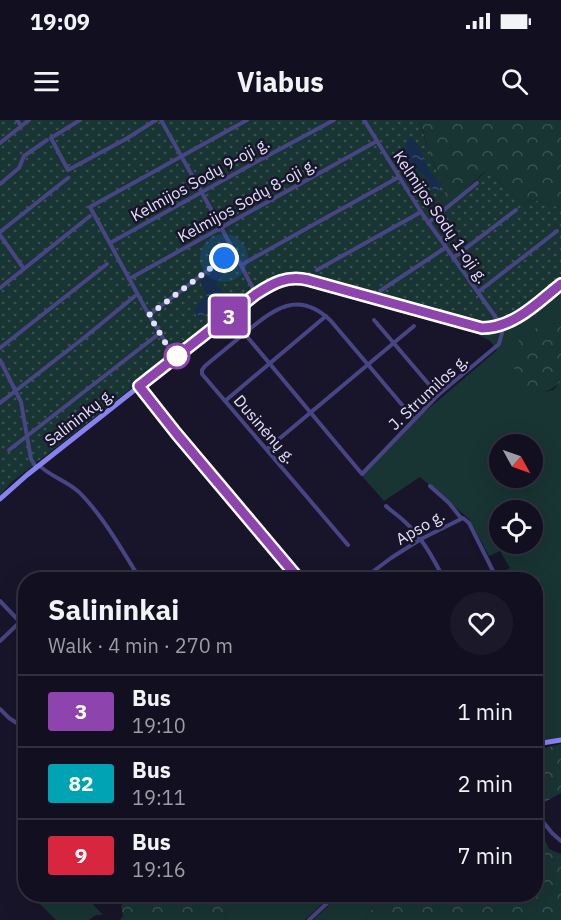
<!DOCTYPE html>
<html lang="en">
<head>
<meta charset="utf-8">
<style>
  body { margin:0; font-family:"IBM Plex Sans",sans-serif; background:#1b1929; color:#f1f3f6; height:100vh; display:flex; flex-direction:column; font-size:22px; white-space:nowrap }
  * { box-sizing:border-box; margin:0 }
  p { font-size:20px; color:#9c9da5 }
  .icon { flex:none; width:33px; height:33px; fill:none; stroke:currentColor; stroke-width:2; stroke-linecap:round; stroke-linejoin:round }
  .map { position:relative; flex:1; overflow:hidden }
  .drawer { position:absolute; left:18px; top:452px; width:525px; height:330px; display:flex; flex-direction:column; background:#121020; border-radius:24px; box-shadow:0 6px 24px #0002,0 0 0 2px #31303e }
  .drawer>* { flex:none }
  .badge { padding:0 12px; border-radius:4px; font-size:21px; line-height:39px }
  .needle { width:39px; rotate:130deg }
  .tools { position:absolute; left:489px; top:314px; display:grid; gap:12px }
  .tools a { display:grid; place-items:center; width:54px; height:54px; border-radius:50%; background:#121020; box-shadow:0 6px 24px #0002,0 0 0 2px #31303e; font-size:30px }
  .you { position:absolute; width:30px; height:30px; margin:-15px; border:4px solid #fff; border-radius:50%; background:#1a73e8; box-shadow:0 0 0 9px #1a73e833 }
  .map>.badge { position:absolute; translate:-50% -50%; box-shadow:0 0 0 3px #fff }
  .round { display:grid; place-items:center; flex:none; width:63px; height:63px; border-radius:32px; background:#1b1929 }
  .overview { display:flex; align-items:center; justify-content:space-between; height:102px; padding:0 30px }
  h1 { font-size:28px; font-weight:700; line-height:45px }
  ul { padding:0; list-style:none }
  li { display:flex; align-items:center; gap:18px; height:72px; padding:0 30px; border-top:2px solid #31303e }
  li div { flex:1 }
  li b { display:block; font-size:22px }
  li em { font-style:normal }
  li .badge { min-width:66px; font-weight:700; text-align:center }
  .status { display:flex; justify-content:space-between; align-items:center; height:42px; padding:0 30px; background:#121020; direction:ltr }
  .status svg { height:16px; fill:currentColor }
  header { display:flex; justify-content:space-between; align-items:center; height:78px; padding:0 30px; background:#121020; font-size:27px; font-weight:700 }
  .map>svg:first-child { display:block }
  .grass { fill:#183433; fill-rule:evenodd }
  .forest { fill:url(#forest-crowns) }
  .garden { fill:url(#garden-dots) }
  .water { fill:url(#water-ripples) }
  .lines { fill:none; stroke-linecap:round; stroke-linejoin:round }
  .street { stroke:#484584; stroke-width:4 }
  .secondary { stroke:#8683f1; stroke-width:5 }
  .line-casing { stroke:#fff; stroke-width:14 }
  .line { stroke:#8e44ad; stroke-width:9 }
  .walk { stroke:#e4e1fc; stroke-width:6; stroke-dasharray:0 10.8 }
  .stop-dot { fill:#fff; stroke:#8e44ad; stroke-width:3 }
  .labels { text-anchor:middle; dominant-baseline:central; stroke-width:5; stroke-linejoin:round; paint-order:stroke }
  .street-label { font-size:16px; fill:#e4e1fc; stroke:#18152a }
</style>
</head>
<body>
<div class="status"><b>19:09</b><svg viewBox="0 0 49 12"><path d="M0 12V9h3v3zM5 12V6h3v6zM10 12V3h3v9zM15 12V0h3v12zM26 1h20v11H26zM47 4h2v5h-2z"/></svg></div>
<header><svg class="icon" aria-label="menu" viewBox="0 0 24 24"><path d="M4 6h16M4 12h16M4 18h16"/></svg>Viabus<svg class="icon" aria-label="search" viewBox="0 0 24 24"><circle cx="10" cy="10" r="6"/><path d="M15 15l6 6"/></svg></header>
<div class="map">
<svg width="561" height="800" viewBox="0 0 561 800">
  <defs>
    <pattern id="forest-crowns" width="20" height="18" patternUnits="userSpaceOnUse" patternTransform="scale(1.5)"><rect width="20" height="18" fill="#183433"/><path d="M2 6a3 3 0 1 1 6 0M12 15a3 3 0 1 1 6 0" fill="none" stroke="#395151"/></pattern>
    <pattern id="garden-dots" width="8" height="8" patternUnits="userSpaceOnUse" patternTransform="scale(1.5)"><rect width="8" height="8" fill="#183433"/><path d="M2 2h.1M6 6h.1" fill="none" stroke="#395151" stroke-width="1.8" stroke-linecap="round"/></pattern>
    <pattern id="water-ripples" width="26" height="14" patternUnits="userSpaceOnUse" patternTransform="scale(1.5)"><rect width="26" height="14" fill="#162b4d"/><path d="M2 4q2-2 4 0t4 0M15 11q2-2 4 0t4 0" fill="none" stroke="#384968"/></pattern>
  </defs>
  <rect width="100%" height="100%" fill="#18152a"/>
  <g class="grass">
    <path d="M561,168V202L539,207L544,272L553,270L561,261V618L536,621V548L540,544L536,534V459H500L498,455L510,448L500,431L489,436L469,399L420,357L384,381L362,356L420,296L497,230L490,221L465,207C473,209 481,211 488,211C516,209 540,184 561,168ZM500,324H532V357H500ZM500,390H532V423H500Z"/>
    <polygon points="40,774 83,774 103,795 96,795 89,800 56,800 35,779"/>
    <polygon points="248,774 281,774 292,784 296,783 306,774 333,774 305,800 225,800 230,787"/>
    <polygon points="341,774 379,774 379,775 377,781 365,800 313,800"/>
  </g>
  <g class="forest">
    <polygon points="420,0 561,0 561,88 534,80 524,83 521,82 489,53 483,53 456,80 439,93 436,91 432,86 433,83 446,71 429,33"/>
    <path d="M561,202V261C545,279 527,274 517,254C515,250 512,245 511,241C508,226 526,213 538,207C545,204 554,204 561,202Z"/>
    <polygon points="561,624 561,673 536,687 536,630"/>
    <polygon points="536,701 549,729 561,734 561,800 365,800 377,781 379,774 536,774"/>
    <polygon points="129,774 210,774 221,781 231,774 248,774 230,787 225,800 120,800 123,796 121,786"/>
  </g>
  <path class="garden" d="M0,0H420C426,27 433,45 446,68V71L433,83L432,86L437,91L439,92L456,80L485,52L489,53L521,82L524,83L534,80L561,88V158C542,174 518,198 493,204C487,205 480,204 474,203L306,156C286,154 273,159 257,170L12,362L0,375Z"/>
  <g class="water">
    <path d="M411,17L416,23L423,36L427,47L441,64L438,71H434C431,67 429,62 426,58C417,46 396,33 411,17Z"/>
    <path d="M216,148H219L222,152L221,157L217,163L218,167L223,172L222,181L212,192C206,193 204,197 198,198C190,189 200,182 207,175L201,164V159Z"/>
  </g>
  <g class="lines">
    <g class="street">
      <polyline points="17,0 21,6"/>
      <polyline points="80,0 51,18 68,50 126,19 156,0"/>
      <polyline points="161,0 221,107 256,174"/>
      <polyline points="0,23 29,0"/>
      <polyline points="0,64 19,48 24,36 47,20"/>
      <polyline points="428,103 477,63"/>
      <polyline points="0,112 68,58"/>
      <polyline points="0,115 24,149"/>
      <polyline points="110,123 256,42 334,0"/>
      <polyline points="453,138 516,90"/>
      <polyline points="241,145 399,57"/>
      <polyline points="317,150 421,92"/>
      <polyline points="129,159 377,21"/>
      <polyline points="0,168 90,96"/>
      <polyline points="380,171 445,128"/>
      <polyline points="478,172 557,111"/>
      <polyline points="149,195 90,87 247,0"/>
      <polyline points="229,195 362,354 438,275 499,224 502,213 499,202 421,92 364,0"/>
      <polyline points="374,200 438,275"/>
      <polyline points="0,228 107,144"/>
      <polyline points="175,238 149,195 211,148 234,132"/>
      <polyline points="0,240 21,282 31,339 36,347"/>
      <polyline points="225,281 326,196"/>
      <polyline points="0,283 85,217 135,176"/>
      <polyline points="267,329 414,206"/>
      <polyline points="9,330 156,216"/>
      <path d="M39,345C50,357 69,361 81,374C105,399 122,430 140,459"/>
      <polyline points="430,366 449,383 461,398"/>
      <path d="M386,386C392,392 398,395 404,401C422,417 433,438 444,459"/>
      <path d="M348,425L202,254V250L205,246C218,235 232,224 245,213C274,189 298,169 331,201L414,299"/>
      <polyline points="363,459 391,438 421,419 463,398 469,403 497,459"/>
      <polyline points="0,481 20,502 26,501"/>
      <polyline points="0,521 20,502"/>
      <polyline points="536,541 537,544 536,545"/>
      <polyline points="0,589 9,598 26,609"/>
      <polyline points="536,693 552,713 561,721"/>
      <polyline points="309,800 337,774"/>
    </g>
    <g class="secondary">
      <polyline points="139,266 176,313 299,459"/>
      <path d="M0,379L27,355L256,174C271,163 284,157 303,159L482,208C514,208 538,182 561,164"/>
      <polyline points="536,624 561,620"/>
    </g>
  </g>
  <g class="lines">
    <g class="line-casing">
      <path id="line" d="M299,459L176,313L139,266L256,174C273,163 287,155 308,160L482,208C514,208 538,182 561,164"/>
    </g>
    <use href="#line" class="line"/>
    <polyline class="walk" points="177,236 175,238 172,234 149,195 224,138"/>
  </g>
  <circle class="stop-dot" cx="177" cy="236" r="12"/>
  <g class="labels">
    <g class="street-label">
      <text transform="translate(200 59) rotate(-29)">Kelmijos Sodų 9-oji g.</text>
      <text transform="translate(247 80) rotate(-29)">Kelmijos Sodų 8-oji g.</text>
      <text transform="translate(441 97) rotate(56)">Kelmijos Sodų 1-oji g.</text>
      <text transform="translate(428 272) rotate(-43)">J. Strumilos g.</text>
      <text transform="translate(79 297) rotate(-38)">Salininkų g.</text>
      <text transform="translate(265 309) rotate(49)">Dusinėnų g.</text>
      <text transform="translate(420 407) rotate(-30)">Apso g.</text>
    </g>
  </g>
</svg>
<div class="tools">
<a><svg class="needle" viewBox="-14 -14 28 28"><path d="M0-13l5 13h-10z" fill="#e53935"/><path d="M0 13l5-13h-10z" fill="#9c9da5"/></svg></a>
<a><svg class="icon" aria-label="locate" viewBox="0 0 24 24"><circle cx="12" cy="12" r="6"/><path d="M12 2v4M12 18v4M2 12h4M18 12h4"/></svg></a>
</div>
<div class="you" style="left:224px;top:138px"></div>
<b class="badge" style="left:229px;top:196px;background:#8e44ad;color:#fff">3</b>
<section class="drawer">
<div class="overview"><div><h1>Salininkai</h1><p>Walk · 4 min · 270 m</p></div><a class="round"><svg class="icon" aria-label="heart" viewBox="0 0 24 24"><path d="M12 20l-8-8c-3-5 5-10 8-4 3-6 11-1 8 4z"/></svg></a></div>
<ul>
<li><span class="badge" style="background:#8e44ad;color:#fff">3</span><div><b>Bus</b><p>19:10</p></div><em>1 min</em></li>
<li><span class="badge" style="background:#00a3b4;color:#fff">82</span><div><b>Bus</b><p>19:11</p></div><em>2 min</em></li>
<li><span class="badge" style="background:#d7263d;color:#fff">9</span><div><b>Bus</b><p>19:16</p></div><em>7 min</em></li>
</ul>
</section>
</div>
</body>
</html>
